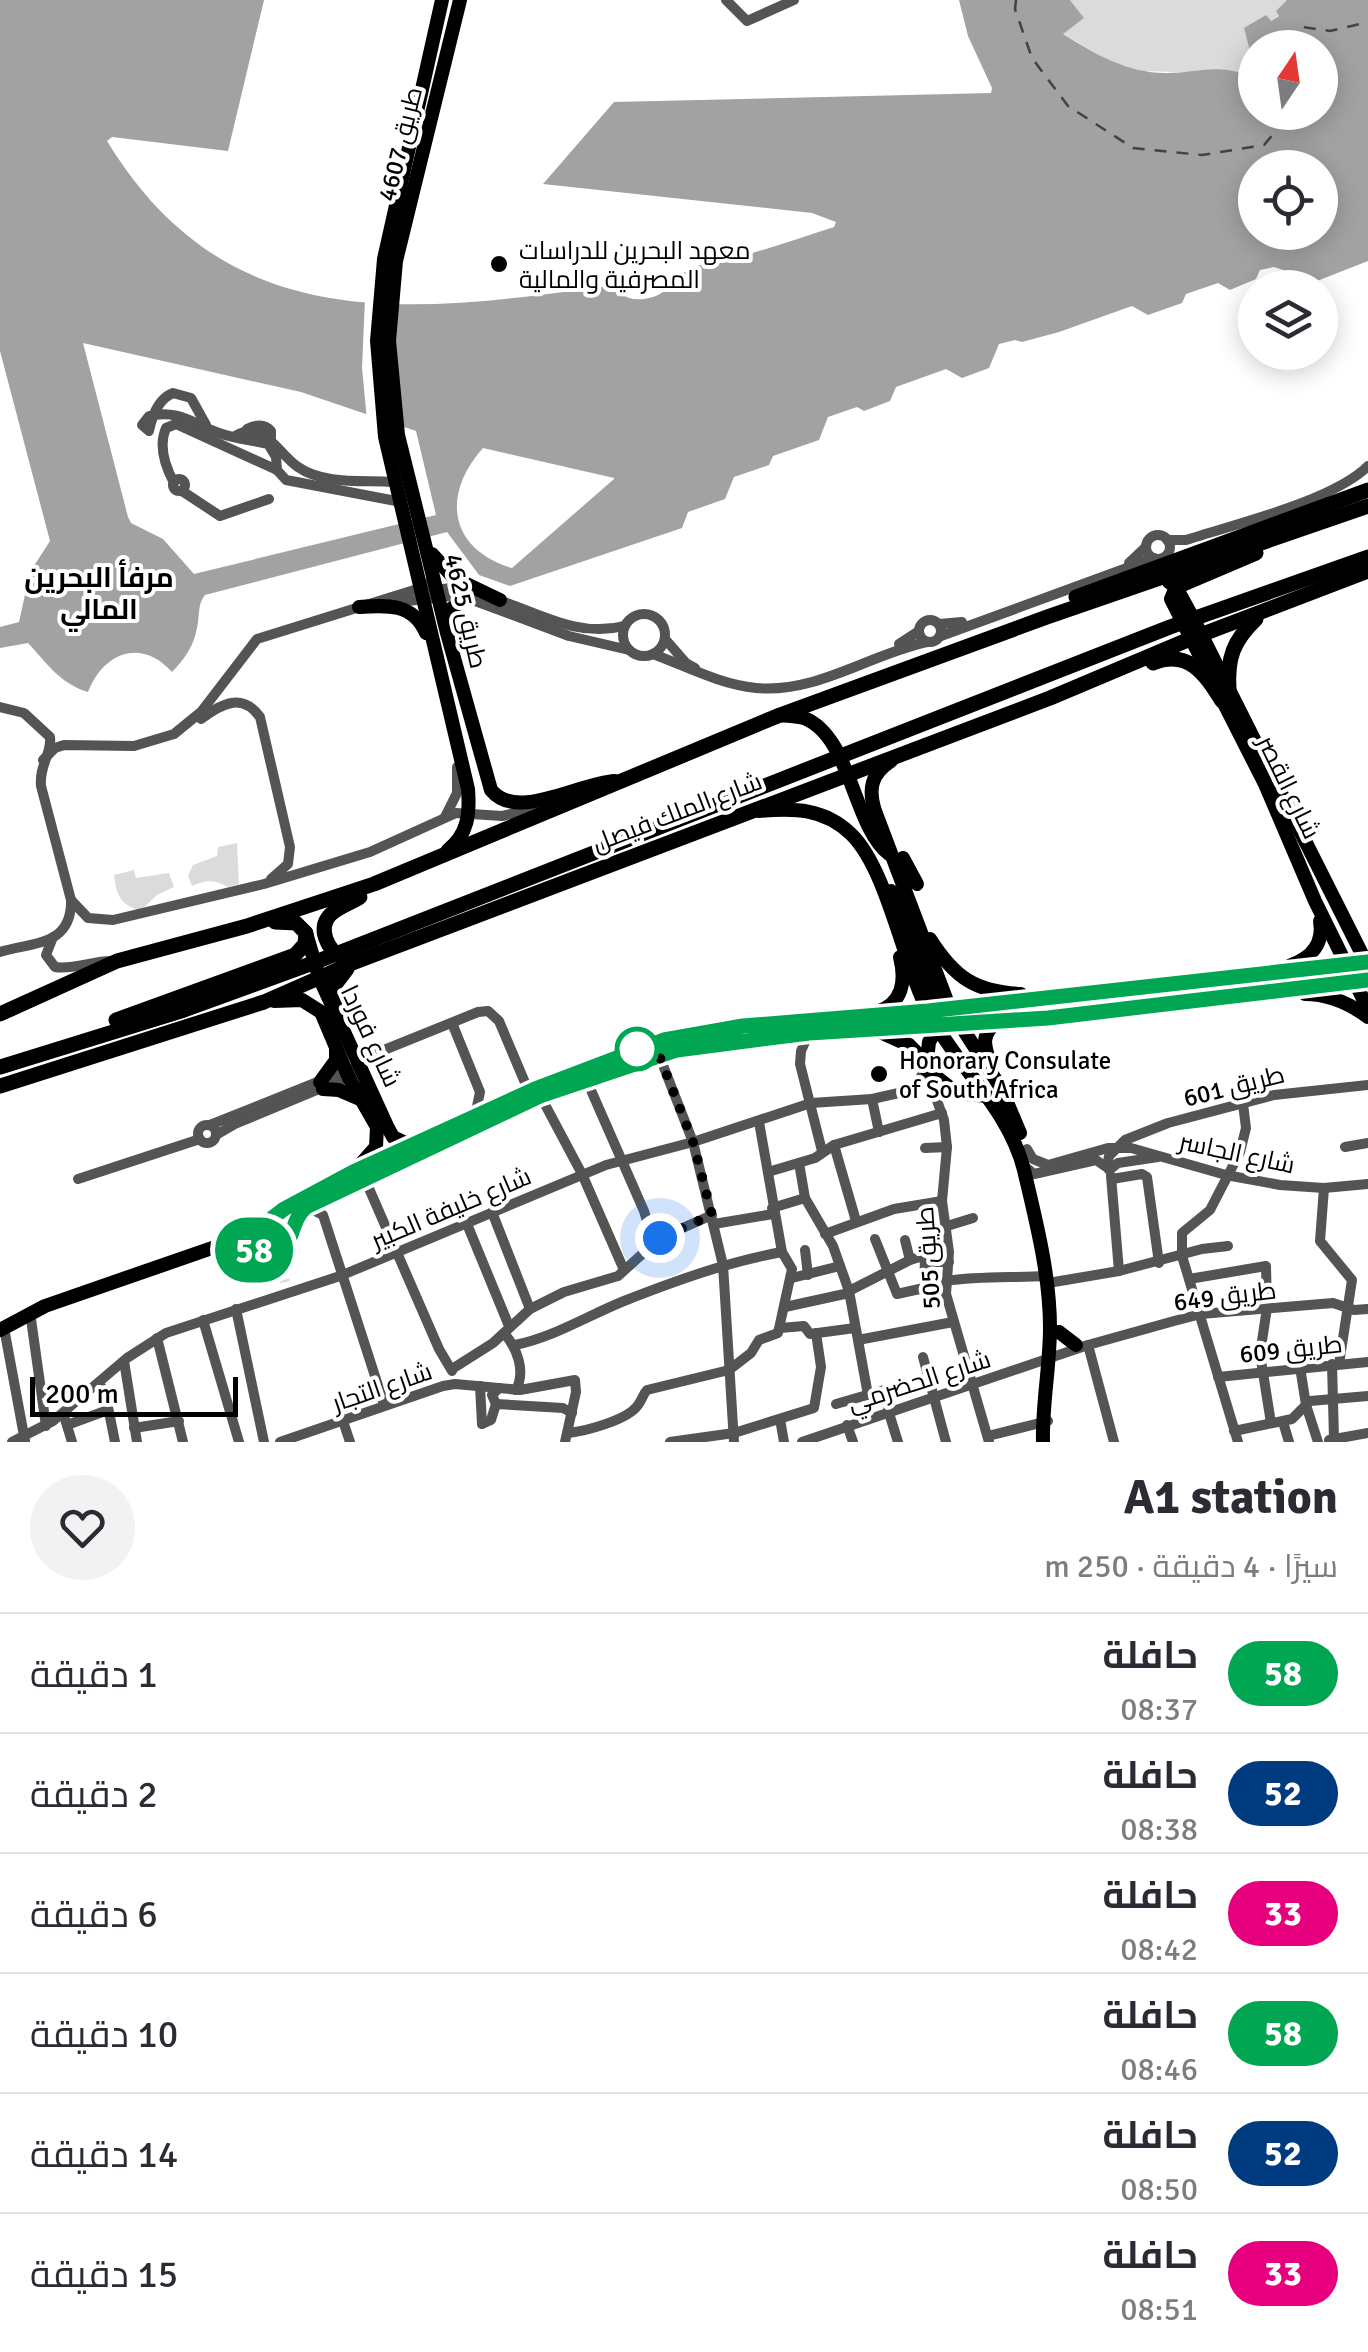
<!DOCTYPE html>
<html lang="ar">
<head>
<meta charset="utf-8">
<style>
  body { margin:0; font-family:Signika,Cairo,sans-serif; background:#f2f2f3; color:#2b2b33; direction:rtl; height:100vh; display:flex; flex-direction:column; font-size:38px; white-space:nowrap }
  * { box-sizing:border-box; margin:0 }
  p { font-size:32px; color:#7c7c81 }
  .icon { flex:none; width:55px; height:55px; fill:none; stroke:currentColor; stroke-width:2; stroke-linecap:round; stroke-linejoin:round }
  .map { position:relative; height:1442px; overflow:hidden; direction:ltr }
  .drawer { display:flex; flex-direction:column; background:#fff; flex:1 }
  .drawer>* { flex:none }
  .badge { padding:0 20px; border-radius:32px; font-size:35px; line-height:65px }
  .needle { width:65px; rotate:13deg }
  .tools { position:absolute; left:1238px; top:30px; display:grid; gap:20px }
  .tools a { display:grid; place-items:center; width:100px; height:100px; border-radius:50%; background:#fff; box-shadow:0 5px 25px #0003; font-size:50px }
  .scale { position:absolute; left:30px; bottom:25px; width:208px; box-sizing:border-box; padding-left:10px; border:5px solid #000; border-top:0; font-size:28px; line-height:35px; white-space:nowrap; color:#000; -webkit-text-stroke:8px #fff; paint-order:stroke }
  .you { position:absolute; width:50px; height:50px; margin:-25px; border:8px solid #fff; border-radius:50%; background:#1a73e8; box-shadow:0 0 0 15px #1a73e833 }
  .map>.badge { position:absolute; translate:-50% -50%; box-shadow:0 0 0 5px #fff }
  .round { display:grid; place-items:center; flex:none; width:105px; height:105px; border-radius:52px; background:#f2f2f3 }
  .summary { display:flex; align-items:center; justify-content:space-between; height:170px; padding:0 30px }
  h1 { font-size:48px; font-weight:700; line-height:75px }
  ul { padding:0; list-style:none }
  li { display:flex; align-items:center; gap:30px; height:120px; padding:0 30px; border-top:2px solid #e1e1e2 }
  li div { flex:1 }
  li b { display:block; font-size:38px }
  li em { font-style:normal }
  li .badge { min-width:110px; font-weight:700; text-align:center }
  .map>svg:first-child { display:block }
  .green { fill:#dbdbdb }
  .water { fill:#a2a2a2; fill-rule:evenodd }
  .pier { fill:#fff }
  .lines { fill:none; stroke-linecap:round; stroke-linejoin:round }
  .ferry { stroke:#434343; stroke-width:2.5; stroke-dasharray:12 10; stroke-linecap:butt }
  .minor-tunnel { stroke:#d9d9d9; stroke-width:10; stroke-dasharray:10 5; stroke-linecap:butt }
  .minor { stroke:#545454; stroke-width:10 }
  .major { stroke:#000; stroke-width:14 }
  .highway { stroke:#000; stroke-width:15 }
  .line-casing { stroke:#fff; stroke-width:22 }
  .line { stroke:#00a651; stroke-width:15 }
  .walk { stroke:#000; stroke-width:10; stroke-dasharray:0 18 }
  .poi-dot { fill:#000; stroke:#fff; stroke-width:4 }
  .stop-dot { fill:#fff; stroke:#00a651; stroke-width:5 }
  .labels { text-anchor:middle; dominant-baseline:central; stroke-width:8; stroke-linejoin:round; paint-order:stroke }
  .street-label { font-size:25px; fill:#000; stroke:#fff }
  .poi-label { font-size:25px; fill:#000; stroke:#fff; text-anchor:start }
  .neighbourhood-label { font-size:28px; font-weight:bold; fill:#000; stroke:#fff }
</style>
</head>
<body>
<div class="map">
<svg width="1368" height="1442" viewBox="0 0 1368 1442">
  <rect width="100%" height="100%" fill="#fff"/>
  <g class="green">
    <polygon points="1070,0 1287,0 1279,15 1248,38 1250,51 1245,74 1139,71 1111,62 1062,33 1084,18"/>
    <path d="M237,843L239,884L228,887C214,879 206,880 192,886L188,876L193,865L217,856L218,847Z"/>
    <path d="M134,870L136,878L169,873L174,887L157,895L140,911C119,903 117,896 114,875Z"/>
  </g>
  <path class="water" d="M0,0H264L228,151L112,137L107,141C221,328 389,315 580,290C586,289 597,286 603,287C621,290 626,305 653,297C669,292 675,277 688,270C703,262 723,261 739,257C771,248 803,237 834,227L836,222L812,213L543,184L614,102L991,93L992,88L968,36L959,0H1070L1084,18L1063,34C1096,54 1126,73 1166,73C1198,73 1213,64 1245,74L1250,51L1244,28L1266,15L1271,21L1279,16L1276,11L1287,0H1368V261L1317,281L1274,267L1260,270L1256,279L1230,290L1218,283L1186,294L1182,303L1148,315L1132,306L1059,332L1022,342L1015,340L999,344L989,368L962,378L946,369L896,387L890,401L864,411L857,407L828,417L819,440L773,456L769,465L734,477L725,499L688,512L682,528L510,586L479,575L447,532L205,595C197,605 200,615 197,628C194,645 185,659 172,672C141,637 103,653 88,692C59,683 47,663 28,643L0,648V627L19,622L30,572L50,541L0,351ZM1255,48H1320V112H1255ZM1255,168H1320V232H1255ZM83,343L301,392L416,431L436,515L194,574L163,539L131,523L128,517ZM483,448L614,478V479L512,568C449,549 441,495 483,448Z"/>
  <polygon class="pier" points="365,299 395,301 393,338 402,431 367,420 362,368"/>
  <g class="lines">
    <g class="ferry">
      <polyline points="1016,0 1015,9 1032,58 1068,106 1133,148 1202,155 1264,145 1292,112"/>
      <polyline points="1305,48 1303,27 1330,31 1368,22"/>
    </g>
    <polyline class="minor-tunnel" points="281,1265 285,1282"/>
    <g class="minor">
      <polyline points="726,0 747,21 794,0"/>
      <path d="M206,425L191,398L173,393C158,399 152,416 149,431L142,425L149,416C179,409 193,424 219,433C235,439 252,440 268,444L276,457L277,470L286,480L396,501"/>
      <path d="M247,429C255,425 264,423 271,431V438"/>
      <path d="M235,436C265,419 277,453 298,467C324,485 363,480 392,482"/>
      <circle cx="179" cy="485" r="6"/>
      <path d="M174,483C165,466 158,446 166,428L176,424L277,470"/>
      <polyline points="182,491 220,516 269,499"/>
      <circle cx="1158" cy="547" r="12"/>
      <path d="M1167,540H1186C1235,524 1333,501 1368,466"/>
      <polyline points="1129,563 1146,547"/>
      <polyline points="433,590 452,588 475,593"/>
      <path d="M496,599C539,613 578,638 624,626"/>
      <polyline points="390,603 451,596 467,598 569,636 629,650"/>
      <circle cx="644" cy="635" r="21"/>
      <circle cx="930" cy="631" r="11"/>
      <polyline points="939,624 962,622"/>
      <polyline points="941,636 1154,558"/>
      <polyline points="665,639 686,663 695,668"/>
      <polyline points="899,644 919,631"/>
      <path d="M653,654C688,667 719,684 756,688C816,694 870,654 927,642"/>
      <path d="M0,707L24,713L50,737C52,754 39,765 41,786L71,900C72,945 35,942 0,952"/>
      <path d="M201,719C221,704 242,692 260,717L290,847L288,864L271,879"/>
      <polyline points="43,760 55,748 64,745 134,746 174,734 201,712 257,639 427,586 434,575"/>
      <polyline points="445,817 457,793 457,767"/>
      <polyline points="71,900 88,918 113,920 264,884 370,852 456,813 502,816 547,806"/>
      <path d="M53,937L46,955L55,967C73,970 92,961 111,961"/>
      <polyline points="452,1023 480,1092 475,1116"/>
      <polyline points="809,1033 801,1051 800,1064 822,1151"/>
      <polyline points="356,1055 374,1054 478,1012 488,1011 499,1021 526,1085 535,1089"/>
      <polyline points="659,1055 693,1142 723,1265 734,1442"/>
      <polyline points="926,1070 944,1120 947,1147 942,1201 949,1252 946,1294 989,1442"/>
      <polyline points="578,1082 590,1088 644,1211 654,1244"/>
      <polyline points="541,1097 582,1174 624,1270"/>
      <polyline points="872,1099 879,1132"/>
      <circle cx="207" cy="1134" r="9"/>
      <polyline points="210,1125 350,1069"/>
      <polyline points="216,1135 235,1124 353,1075"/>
      <polyline points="834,1145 856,1221"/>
      <polyline points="1345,1147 1368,1143"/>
      <polyline points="925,1148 947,1147"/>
      <polyline points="1027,1149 1033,1159 1048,1165 1108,1148 1131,1148 1226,1175 1280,1185 1324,1188 1368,1184"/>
      <polyline points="799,1163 805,1198 833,1246 849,1291 868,1395"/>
      <polyline points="1024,1166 1034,1174 1096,1160 1109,1169"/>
      <polyline points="1107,1166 1109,1156 1125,1140 1168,1123 1274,1095 1368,1085"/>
      <polyline points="1109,1170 1118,1163 1158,1157"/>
      <polyline points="768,1172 815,1158 834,1145 942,1113"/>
      <polyline points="1111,1176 1119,1271"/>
      <polyline points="364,1177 439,1349 452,1371"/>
      <polyline points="78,1179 200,1139"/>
      <polyline points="1112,1179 1142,1174 1147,1177 1159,1263"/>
      <polyline points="1324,1188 1320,1241 1352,1280 1339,1364"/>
      <polyline points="307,1207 323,1215 384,1404"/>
      <polyline points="772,1208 805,1198"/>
      <polyline points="492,1212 530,1309"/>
      <polyline points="467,1224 509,1326"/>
      <polyline points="714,1224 773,1214"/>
      <polyline points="944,1227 973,1218"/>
      <polyline points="825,1234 894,1209 942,1201"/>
      <polyline points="875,1239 897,1294 924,1288 925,1259"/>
      <polyline points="905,1240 910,1260"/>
      <polyline points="805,1250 808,1275"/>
      <polyline points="792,1278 840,1266"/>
      <polyline points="1189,1279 1266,1266 1267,1308 1260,1354 1271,1423"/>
      <path d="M946,1281C980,1276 1012,1278 1046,1276"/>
      <polyline points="1054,1282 1119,1271 1202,1249 1228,1246"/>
      <polyline points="849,1291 910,1260 920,1257 930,1262 949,1262"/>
      <polyline points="785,1307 849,1293"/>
      <polyline points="236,1309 264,1442"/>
      <polyline points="30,1312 46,1426"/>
      <polyline points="203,1320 239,1442"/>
      <polyline points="4,1328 25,1441"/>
      <polyline points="780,1328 804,1326 810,1334 855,1328"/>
      <path d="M504,1333C517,1348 526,1371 516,1390"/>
      <polyline points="157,1338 183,1442"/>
      <polyline points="858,1340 953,1322"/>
      <path d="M515,1345C554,1337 587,1316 624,1301C675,1281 727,1262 782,1252"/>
      <polyline points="1088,1345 1114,1442"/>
      <polyline points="1316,1347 1317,1366"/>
      <polyline points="923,1357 946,1442"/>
      <polyline points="124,1361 137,1442"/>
      <polyline points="1332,1364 1334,1439"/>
      <polyline points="1295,1367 1296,1349"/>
      <polyline points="1300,1367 1306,1405 1318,1442"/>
      <polyline points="452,1369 493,1343 530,1309 564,1292 618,1276 660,1238 712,1215"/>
      <polyline points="1218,1377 1368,1362"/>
      <polyline points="99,1384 105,1392 115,1442"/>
      <polyline points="480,1386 482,1424"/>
      <polyline points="499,1388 492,1395 496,1404 563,1408 572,1413"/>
      <polyline points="836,1404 898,1386"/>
      <polyline points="888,1410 898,1442"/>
      <polyline points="342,1418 350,1442"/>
      <polyline points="65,1419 72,1442"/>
      <polyline points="780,1419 784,1442"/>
      <polyline points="1283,1422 1289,1442"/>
      <polyline points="482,1424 491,1420 496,1404"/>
      <polyline points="67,1425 108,1410"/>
      <polyline points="847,1425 853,1442"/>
      <polyline points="134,1428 179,1421"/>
      <polyline points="1234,1431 1292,1419 1310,1401 1368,1396"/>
      <path d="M568,1433C586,1431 628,1420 638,1405C642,1400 643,1394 647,1390L729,1370L751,1353L759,1340L778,1333L792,1269L782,1252L759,1122"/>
      <polyline points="988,1436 1048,1421"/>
      <polyline points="1329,1440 1368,1433"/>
      <polyline points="12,1442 53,1421 127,1358 166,1333 340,1276 606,1165 693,1142 811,1103 872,1099 912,1090 926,1069"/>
      <polyline points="280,1442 443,1386 455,1384 520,1390 575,1380 576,1392 565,1442"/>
      <polyline points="670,1442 734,1433 814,1408 821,1367 816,1333"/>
      <polyline points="802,1442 1088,1345 1174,1321 1201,1314 1333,1303 1354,1310 1368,1309"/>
      <polyline points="1238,1442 1182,1256 1182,1233 1210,1210 1240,1152 1246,1128 1243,1104"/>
    </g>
    <g class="major">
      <path d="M442,0L384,259L377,341L385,437L468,789C470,814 468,834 448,850"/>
      <path d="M460,0L396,261L389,341L398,435L447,633L491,790C517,822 578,783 615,781"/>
      <polyline points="432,554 454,578 500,600"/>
      <polyline points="1169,582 1176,587 1193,618 1368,966"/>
      <polyline points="1176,587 1171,599 1265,784 1315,901 1368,1009"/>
      <path d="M359,607C387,605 413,603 426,633"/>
      <polyline points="447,627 452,608 467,598"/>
      <path d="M780,715C788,716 797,716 804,718C851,736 853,826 889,854"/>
      <path d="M891,761C871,774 868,789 875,811L950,1009L1001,1088L1020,1133"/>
      <path d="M759,811C794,808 824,808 851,834C888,870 903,965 930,1015C958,1068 1009,1109 1024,1170C1036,1221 1050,1275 1050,1328C1050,1366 1042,1404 1043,1442"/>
      <polyline points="903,858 917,884"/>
      <polyline points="891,891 938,1011"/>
      <polyline points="306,933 319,977 387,1126 393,1137 412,1146"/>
      <path d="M930,939C954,977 975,992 1021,994"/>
      <path d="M1291,965C1311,958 1324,944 1320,921"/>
      <polyline points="1212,988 1320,976"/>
      <path d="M1305,994C1329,994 1349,1003 1368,1017"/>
      <polyline points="274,1001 302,1000 321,1012 349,1078 377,1127 376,1147 360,1165"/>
      <polyline points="1015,1011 1063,1007"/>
      <path d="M877,1012C903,1003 906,981 900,957"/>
      <polyline points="878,1031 909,1045 926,1062"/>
      <path d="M991,1064C984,1047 980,1033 998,1022"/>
      <polyline points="926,1069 929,1042 940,1023"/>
      <polyline points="926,1069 957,1093 987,1096"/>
      <polyline points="320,1082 336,1060 336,1048"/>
      <polyline points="571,1084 677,1049 739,1039 1048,1018 1368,980"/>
      <polyline points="323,1089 339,1090 360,1099"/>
      <path d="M254,1232L251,1242L255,1251L267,1256L279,1255C294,1242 291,1220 306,1207L519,1106"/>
      <polyline points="0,1330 45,1306 238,1239 296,1202 353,1172 535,1089 651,1044 743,1026 937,1010 1366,962"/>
      <polyline points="1059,1332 1076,1345"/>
    </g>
    <g class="highway">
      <polyline points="1176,587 1256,553"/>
      <polyline points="1076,597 1368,490"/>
      <path d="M1153,663C1189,649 1205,674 1222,701"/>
      <path d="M1229,690C1227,658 1233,641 1256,619"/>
      <path d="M342,958C328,950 317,929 330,915C338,907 351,903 360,897"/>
      <polyline points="0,1014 117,961 247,926 374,884 780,715 1047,617 1368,506"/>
      <polyline points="335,1015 334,986 347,969"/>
      <polyline points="116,1020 295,955 305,944 306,933 296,923 275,922"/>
      <polyline points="0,1067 184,1010 313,963 1170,627 1368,557"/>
      <polyline points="0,1086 264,1002 355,962 1050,698 1190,639 1368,571"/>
    </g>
  </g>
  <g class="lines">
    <g class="line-casing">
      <path id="line" d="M1368,962L928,1011L743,1026L664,1040L535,1089L353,1172L284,1209L254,1232L250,1242L260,1254L279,1255C294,1241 291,1220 306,1207L540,1096L677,1050L809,1033L1048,1018L1368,980"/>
    </g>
    <use href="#line" class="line"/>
    <polyline class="walk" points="637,1049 640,1061 659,1055 693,1142 712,1215 660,1238"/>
  </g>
  <g class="poi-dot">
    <circle cx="499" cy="264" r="10"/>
    <circle cx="879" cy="1074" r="10"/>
  </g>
  <circle class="stop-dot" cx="637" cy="1049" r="20"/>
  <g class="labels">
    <g class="street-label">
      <text transform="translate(400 144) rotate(-76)">طريق 4607</text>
      <text transform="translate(466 611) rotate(77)">طريق 4625</text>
      <text transform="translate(1289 787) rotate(64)">شارع القصر</text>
      <text transform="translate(677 812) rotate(-21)">شارع الملك فيصل</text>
      <text transform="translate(371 1036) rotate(65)">شارع فوردا</text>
      <text transform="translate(1234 1086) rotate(-14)">طريق 601</text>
      <text transform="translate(1237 1153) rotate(12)">شارع الجاسر</text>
      <text transform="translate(451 1208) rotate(-23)">شارع خليفة الكبير</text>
      <text transform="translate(928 1258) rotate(-94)">طريق 505</text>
      <text transform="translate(1225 1296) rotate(-7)">طريق 649</text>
      <text transform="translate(1291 1349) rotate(-6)">طريق 609</text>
      <text transform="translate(919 1381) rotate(-18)">شارع الحضرمي</text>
      <text transform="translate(382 1387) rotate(-19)">شارع التجار</text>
    </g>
    <g class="poi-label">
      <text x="519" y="250">معهد البحرين للدراسات<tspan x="519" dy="29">المصرفية والمالية</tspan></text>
      <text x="899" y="1060">Honorary Consulate<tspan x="899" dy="29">of South Africa</tspan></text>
    </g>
    <g class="neighbourhood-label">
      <text x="99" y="578">مرفأ البحرين<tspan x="99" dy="32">المالي</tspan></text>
    </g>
  </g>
</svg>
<div class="tools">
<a><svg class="needle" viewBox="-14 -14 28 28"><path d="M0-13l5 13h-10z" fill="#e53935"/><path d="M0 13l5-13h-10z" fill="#7c7c81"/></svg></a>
<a><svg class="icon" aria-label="locate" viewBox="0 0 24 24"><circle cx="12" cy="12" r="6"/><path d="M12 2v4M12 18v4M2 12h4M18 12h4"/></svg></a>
<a><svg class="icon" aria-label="layers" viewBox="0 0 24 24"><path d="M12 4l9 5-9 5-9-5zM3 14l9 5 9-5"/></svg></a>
</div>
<div class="scale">200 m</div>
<div class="you" style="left:660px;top:1238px"></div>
<b class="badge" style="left:254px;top:1250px;background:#00a651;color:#fff">58</b>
</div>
<section class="drawer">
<div class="summary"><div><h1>A1 station</h1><p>سيرًا · 4 دقيقة · 250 m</p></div><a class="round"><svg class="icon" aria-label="heart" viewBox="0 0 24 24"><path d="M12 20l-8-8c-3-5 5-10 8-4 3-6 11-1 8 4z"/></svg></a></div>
<ul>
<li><span class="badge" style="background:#00a651;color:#fff">58</span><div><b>حافلة</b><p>08:37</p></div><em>1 دقيقة</em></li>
<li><span class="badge" style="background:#003b80;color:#fff">52</span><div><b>حافلة</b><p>08:38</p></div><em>2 دقيقة</em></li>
<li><span class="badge" style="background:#e6007e;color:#fff">33</span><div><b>حافلة</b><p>08:42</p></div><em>6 دقيقة</em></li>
<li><span class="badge" style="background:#00a651;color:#fff">58</span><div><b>حافلة</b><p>08:46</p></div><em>10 دقيقة</em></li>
<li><span class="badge" style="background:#003b80;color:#fff">52</span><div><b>حافلة</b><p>08:50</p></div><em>14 دقيقة</em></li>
<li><span class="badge" style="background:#e6007e;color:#fff">33</span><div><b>حافلة</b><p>08:51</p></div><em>15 دقيقة</em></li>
</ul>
</section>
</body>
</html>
